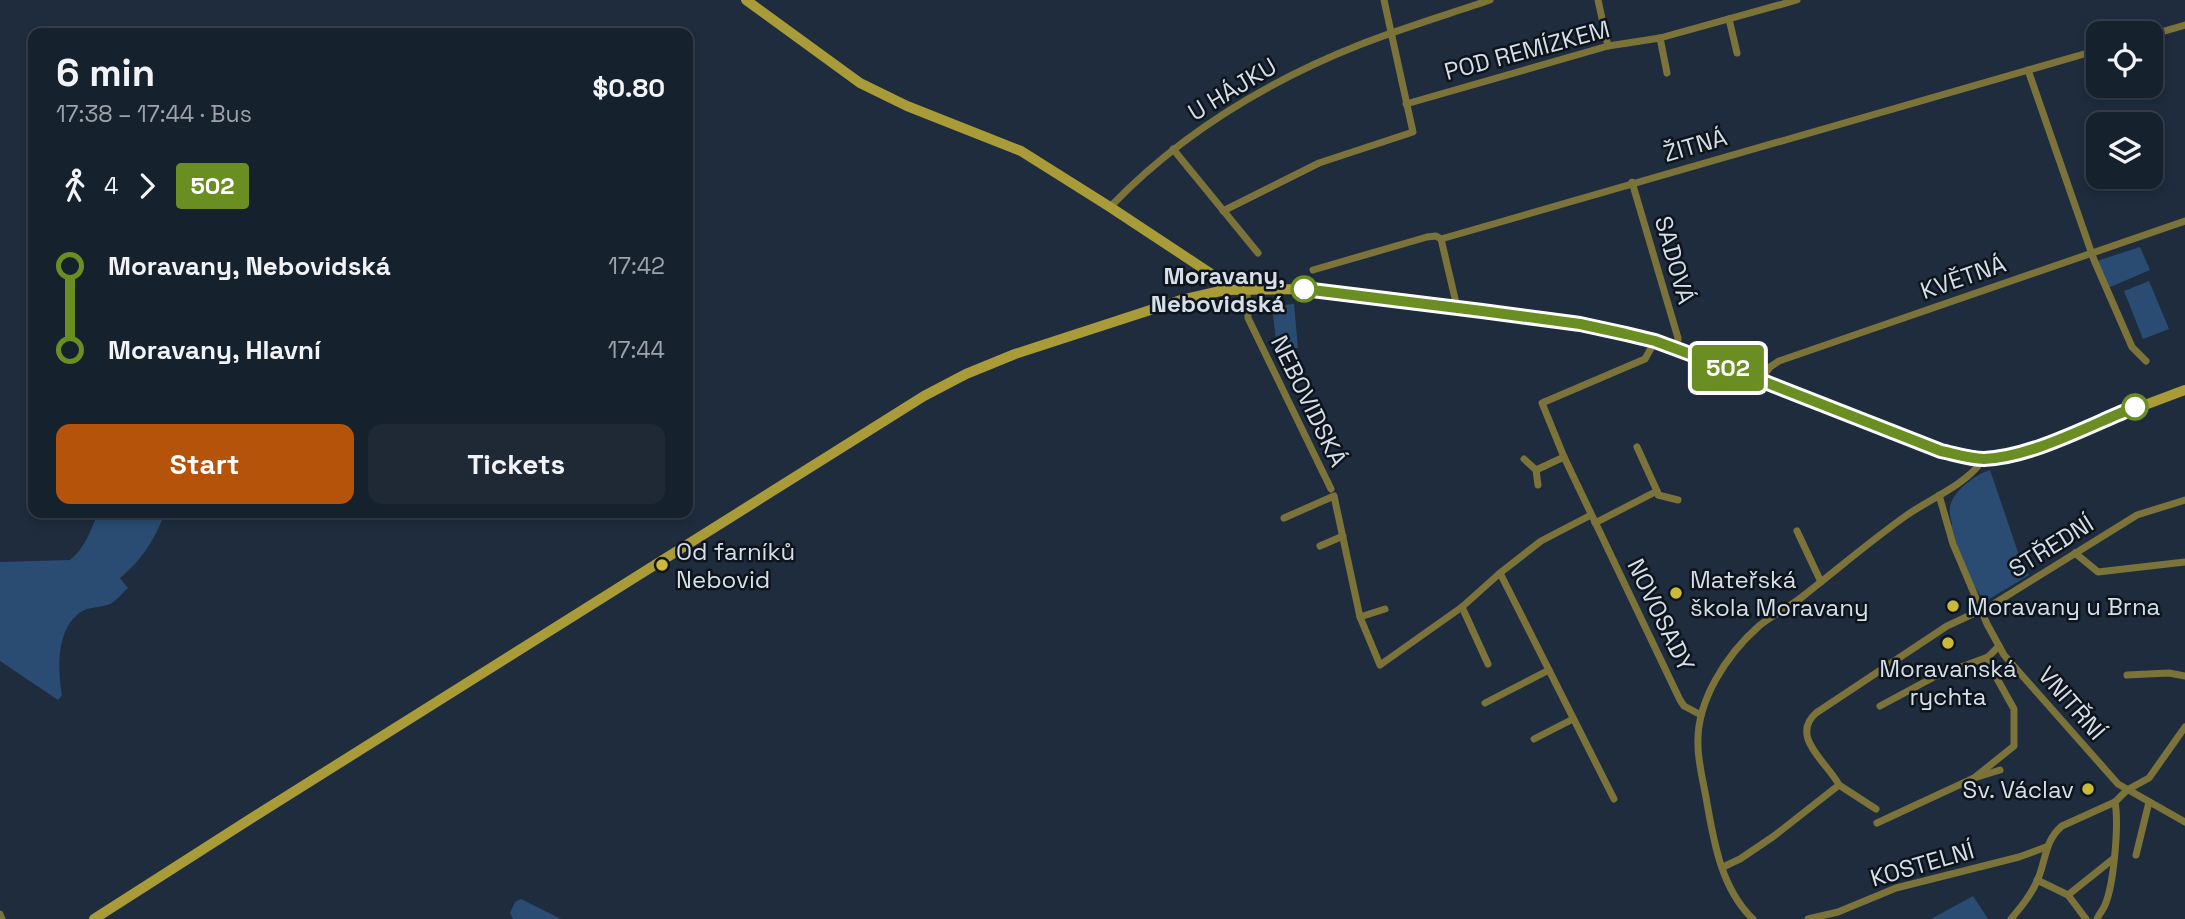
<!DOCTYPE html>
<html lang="en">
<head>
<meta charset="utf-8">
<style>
  body { margin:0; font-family:"Space Grotesk",sans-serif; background:#1f2936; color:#f1f3f6; height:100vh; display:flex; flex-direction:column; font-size:26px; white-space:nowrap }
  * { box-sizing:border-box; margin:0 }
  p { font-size:23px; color:#9ea3aa }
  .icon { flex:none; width:38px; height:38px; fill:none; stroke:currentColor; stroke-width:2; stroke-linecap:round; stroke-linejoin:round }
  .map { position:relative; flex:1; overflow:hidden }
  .drawer { position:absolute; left:28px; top:28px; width:665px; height:490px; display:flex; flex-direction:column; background:#16212e; border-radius:14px; box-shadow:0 4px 10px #0003,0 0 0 2px #353e4a }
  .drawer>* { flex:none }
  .badge { padding:0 14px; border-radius:5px; font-size:24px; line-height:46px }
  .controls { position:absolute; left:2086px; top:21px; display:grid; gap:14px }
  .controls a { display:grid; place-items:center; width:77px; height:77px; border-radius:14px; background:#16212e; box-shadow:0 4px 10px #0003,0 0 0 2px #353e4a; font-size:35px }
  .map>.badge { position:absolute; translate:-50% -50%; box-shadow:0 0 0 4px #fff }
  .legs { display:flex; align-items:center; gap:10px; height:77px; padding:0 28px; font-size:23px }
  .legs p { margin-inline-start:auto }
  .summary { display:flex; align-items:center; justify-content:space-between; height:119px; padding:0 28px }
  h1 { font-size:38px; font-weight:700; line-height:52px }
  .cta { display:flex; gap:14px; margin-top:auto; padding:14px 28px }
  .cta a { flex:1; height:80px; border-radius:14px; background:#b45309; color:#fff; font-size:28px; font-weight:700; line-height:80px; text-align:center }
  .cta a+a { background:#1f2936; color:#f1f3f6 }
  ul { padding:0 28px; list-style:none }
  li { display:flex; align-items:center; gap:24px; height:84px; font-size:26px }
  li i { display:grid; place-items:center; width:10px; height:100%; margin:0 9px; background:currentColor }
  li i::after { content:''; width:18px; height:18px; margin:-9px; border:5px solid; border-radius:50%; background:#16212e }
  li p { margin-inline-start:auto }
  li:first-child i { background:linear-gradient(#0000 50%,currentColor 0) }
  li:last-child i { background:linear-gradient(currentColor 50%,#0000 0) }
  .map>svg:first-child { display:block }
  .green { fill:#2a4c72 }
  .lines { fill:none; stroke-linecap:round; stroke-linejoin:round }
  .street { stroke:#7b7339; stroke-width:7 }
  .secondary { stroke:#a89b38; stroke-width:10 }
  .line-1-casing { stroke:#fff; stroke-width:16 }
  .line-1 { stroke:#6b8e23; stroke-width:10 }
  .stop-1-dot { fill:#fff; stroke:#6b8e23; stroke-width:3.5 }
  .poi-dot { fill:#cbba39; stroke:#0e141b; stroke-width:2.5 }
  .labels { text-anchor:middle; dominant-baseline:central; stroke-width:5; stroke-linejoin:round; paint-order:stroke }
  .street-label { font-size:24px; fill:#d5dee9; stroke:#0e141b }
  .stop-label { font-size:24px; font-weight:bold; fill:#d5dee9; stroke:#0e141b; text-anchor:end }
  .poi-label { font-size:24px; fill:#d5dee9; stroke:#0e141b; text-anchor:start }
</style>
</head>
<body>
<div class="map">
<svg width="2185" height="919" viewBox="0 0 2185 919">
  <rect width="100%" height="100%" fill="#1e2c3d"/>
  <g class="green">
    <polygon points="2140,247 2150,270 2108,288 2097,261"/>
    <polygon points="2149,281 2169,329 2143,339 2124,291"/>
    <polygon points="1294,304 1298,348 1277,349 1272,306"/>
    <path d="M1990,470L2021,561L2029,575L1986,601C1968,584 1958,550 1951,525L1952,524C1951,519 1949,513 1950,508C1951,492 1976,474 1990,470Z"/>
    <path d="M98,513H165C154,540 143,559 120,578L128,588C122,593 115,603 107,605C96,608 84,607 76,616C56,634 58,671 62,695L58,700L0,661V562L70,560C85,548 91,530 98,513Z"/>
    <polygon points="1973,896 1988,919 1931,919"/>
    <polygon points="521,899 561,919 513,919 510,913 515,902"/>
  </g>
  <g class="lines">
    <g class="street">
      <polyline points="1598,0 1608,46"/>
      <polyline points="1729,19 1737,53"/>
      <polyline points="2151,35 2185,25"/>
      <polyline points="1660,38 1667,73"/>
      <polyline points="2028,70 2094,260 2132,347 2146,361"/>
      <polyline points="1406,104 1608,46 1660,38 1797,0"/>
      <polyline points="1173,149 1258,253"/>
      <polyline points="1632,182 1678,338 1677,349"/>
      <path d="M1110,207C1179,135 1266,82 1359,45C1402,28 1446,15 1490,0"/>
      <polyline points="1223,211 1319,163 1413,132 1384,0"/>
      <polyline points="1313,270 1427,237 1436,236 1441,239"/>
      <polyline points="1247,289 1248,318 1331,489"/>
      <polyline points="1457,307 1441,239 2098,50"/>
      <polyline points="1655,341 1645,359 1542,403 1564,457 1680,700 1684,706 1701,715"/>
      <polyline points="1761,380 1770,367 1779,361 2185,221"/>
      <polyline points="1524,459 1536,470"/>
      <polyline points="1538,485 1536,470 1564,457"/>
      <polyline points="1657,491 1658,495 1678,500"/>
      <polyline points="1939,495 1953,544 1987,624 2004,655 2118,784 2185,822"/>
      <polyline points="1284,518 1334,496 1360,617 1380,665 1462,607 1500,573 1541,541 1591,515"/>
      <polyline points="1595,523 1657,491 1637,447"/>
      <polyline points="1797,531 1821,582"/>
      <polyline points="1320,546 1343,536"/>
      <polyline points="2075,553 2098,572 2185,562"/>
      <polyline points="1500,573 1614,799"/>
      <polyline points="1462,607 1488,664"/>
      <polyline points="1360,617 1385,609"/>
      <polyline points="2127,675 2169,673 2185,676"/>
      <polyline points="1485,703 1549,670"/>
      <polyline points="1880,706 1934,677 1988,657"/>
      <polyline points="1534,739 1573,719"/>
      <polyline points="1974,778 2014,746 2014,709 1990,666 1988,657 1999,646"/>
      <polyline points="1839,785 1876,809"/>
      <polyline points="1877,823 1974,778 2000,770"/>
      <polyline points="2136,855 2149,802"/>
      <path d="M1723,867L1740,859L1774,836L1839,785C1828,763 1789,737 1816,713L1947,626L1992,605L2137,515L2185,500"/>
      <polyline points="2037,880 2068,895 2086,919"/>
      <polyline points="2068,895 2113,859"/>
      <polyline points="0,914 2,919"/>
      <path d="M1753,919C1722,890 1714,843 1707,803C1704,784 1698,764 1698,745C1696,701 1727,654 1759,626C1774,614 1792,606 1807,593C1840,567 1873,539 1907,515C1930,499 1969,483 1983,459"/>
      <polyline points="1808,919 1838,912 1896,888 2019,857 2046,847"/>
      <path d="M2011,919C2021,907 2031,895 2037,881C2046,862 2044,841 2062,826L2115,802L2127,790L2149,778L2185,727"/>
      <path d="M2097,919C2099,914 2103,910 2105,905C2114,884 2119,824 2115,802"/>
    </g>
    <g class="secondary">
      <polyline points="746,0 860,83 907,106 1021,151 1110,207 1219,279 1225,290"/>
      <polyline points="94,919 255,816 924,396 966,374 1015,354 1181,300 1225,290 1304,289 1457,307 1580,325 1626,333 1655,341 1761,380 1941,451 1965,457 1983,459 2017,453 2185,390"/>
    </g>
  </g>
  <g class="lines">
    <g class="line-1-casing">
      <path id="line-1" d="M1304,289L1482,311L1580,324L1626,334L1655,341L1760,380L1941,451C1955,454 1970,459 1984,459C2032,457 2090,425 2135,407"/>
    </g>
    <use href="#line-1" class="line-1"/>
  </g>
  <g class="stop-1-dot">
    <circle cx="1304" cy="289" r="12"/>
    <circle cx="2135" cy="407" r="12"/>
  </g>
  <g class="poi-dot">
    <circle cx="662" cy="565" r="7"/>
    <circle cx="1676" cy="593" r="7"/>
    <circle cx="1953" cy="606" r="7"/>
    <circle cx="1948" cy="643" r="7"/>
    <circle cx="2088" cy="789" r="7"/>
  </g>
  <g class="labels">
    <g class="street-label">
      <text transform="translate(1527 50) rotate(-15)">POD REMÍZKEM</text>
      <text transform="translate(1232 89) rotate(-31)">U HÁJKU</text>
      <text transform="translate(1695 145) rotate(-16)">ŽITNÁ</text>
      <text transform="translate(1675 260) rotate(74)">SADOVÁ</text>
      <text transform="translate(1963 277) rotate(-19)">KVĚTNÁ</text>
      <text transform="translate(1309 401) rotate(64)">NEBOVIDSKÁ</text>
      <text transform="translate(2051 546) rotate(-32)">STŘEDNÍ</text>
      <text transform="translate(1661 615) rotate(64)">NOVOSADY</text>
      <text transform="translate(2072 703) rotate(49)">VNITŘNÍ</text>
      <text transform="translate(1922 864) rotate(-16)">KOSTELNÍ</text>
    </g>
    <g class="stop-label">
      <text x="1285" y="275">Moravany,<tspan x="1285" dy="28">Nebovidská</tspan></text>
    </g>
    <g class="poi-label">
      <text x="676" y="551">Od farníků<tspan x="676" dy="28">Nebovid</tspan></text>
      <text x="1690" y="579">Mateřská<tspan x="1690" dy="28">škola Moravany</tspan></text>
      <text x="1967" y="606">Moravany u Brna</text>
      <text x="1948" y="668" text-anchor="middle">Moravanská<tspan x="1948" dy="28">rychta</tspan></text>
      <text x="2074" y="789" text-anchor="end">Sv. Václav</text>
    </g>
  </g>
</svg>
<div class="controls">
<a><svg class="icon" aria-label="locate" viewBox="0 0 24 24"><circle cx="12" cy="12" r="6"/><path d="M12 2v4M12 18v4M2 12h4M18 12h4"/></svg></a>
<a><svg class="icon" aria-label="layers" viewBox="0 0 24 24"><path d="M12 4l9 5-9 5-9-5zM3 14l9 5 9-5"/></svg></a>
</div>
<b class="badge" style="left:1728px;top:368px;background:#6b8e23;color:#fff">502</b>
<section class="drawer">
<div class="summary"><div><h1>6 min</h1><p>17:38 – 17:44 · Bus</p></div><b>$0.80</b></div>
<div class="legs"><svg class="icon" aria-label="walk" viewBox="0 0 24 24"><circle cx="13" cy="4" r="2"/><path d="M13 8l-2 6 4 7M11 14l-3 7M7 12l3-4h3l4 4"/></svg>4<svg class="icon" aria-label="forward" viewBox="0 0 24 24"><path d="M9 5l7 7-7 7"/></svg><b class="badge" style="background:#6b8e23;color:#fff">502</b></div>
<ul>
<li><i style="color:#6b8e23"></i><b>Moravany, Nebovidská</b><p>17:42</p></li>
<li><i style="color:#6b8e23"></i><b>Moravany, Hlavní</b><p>17:44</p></li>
</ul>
<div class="cta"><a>Start</a><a>Tickets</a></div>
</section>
</div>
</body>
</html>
